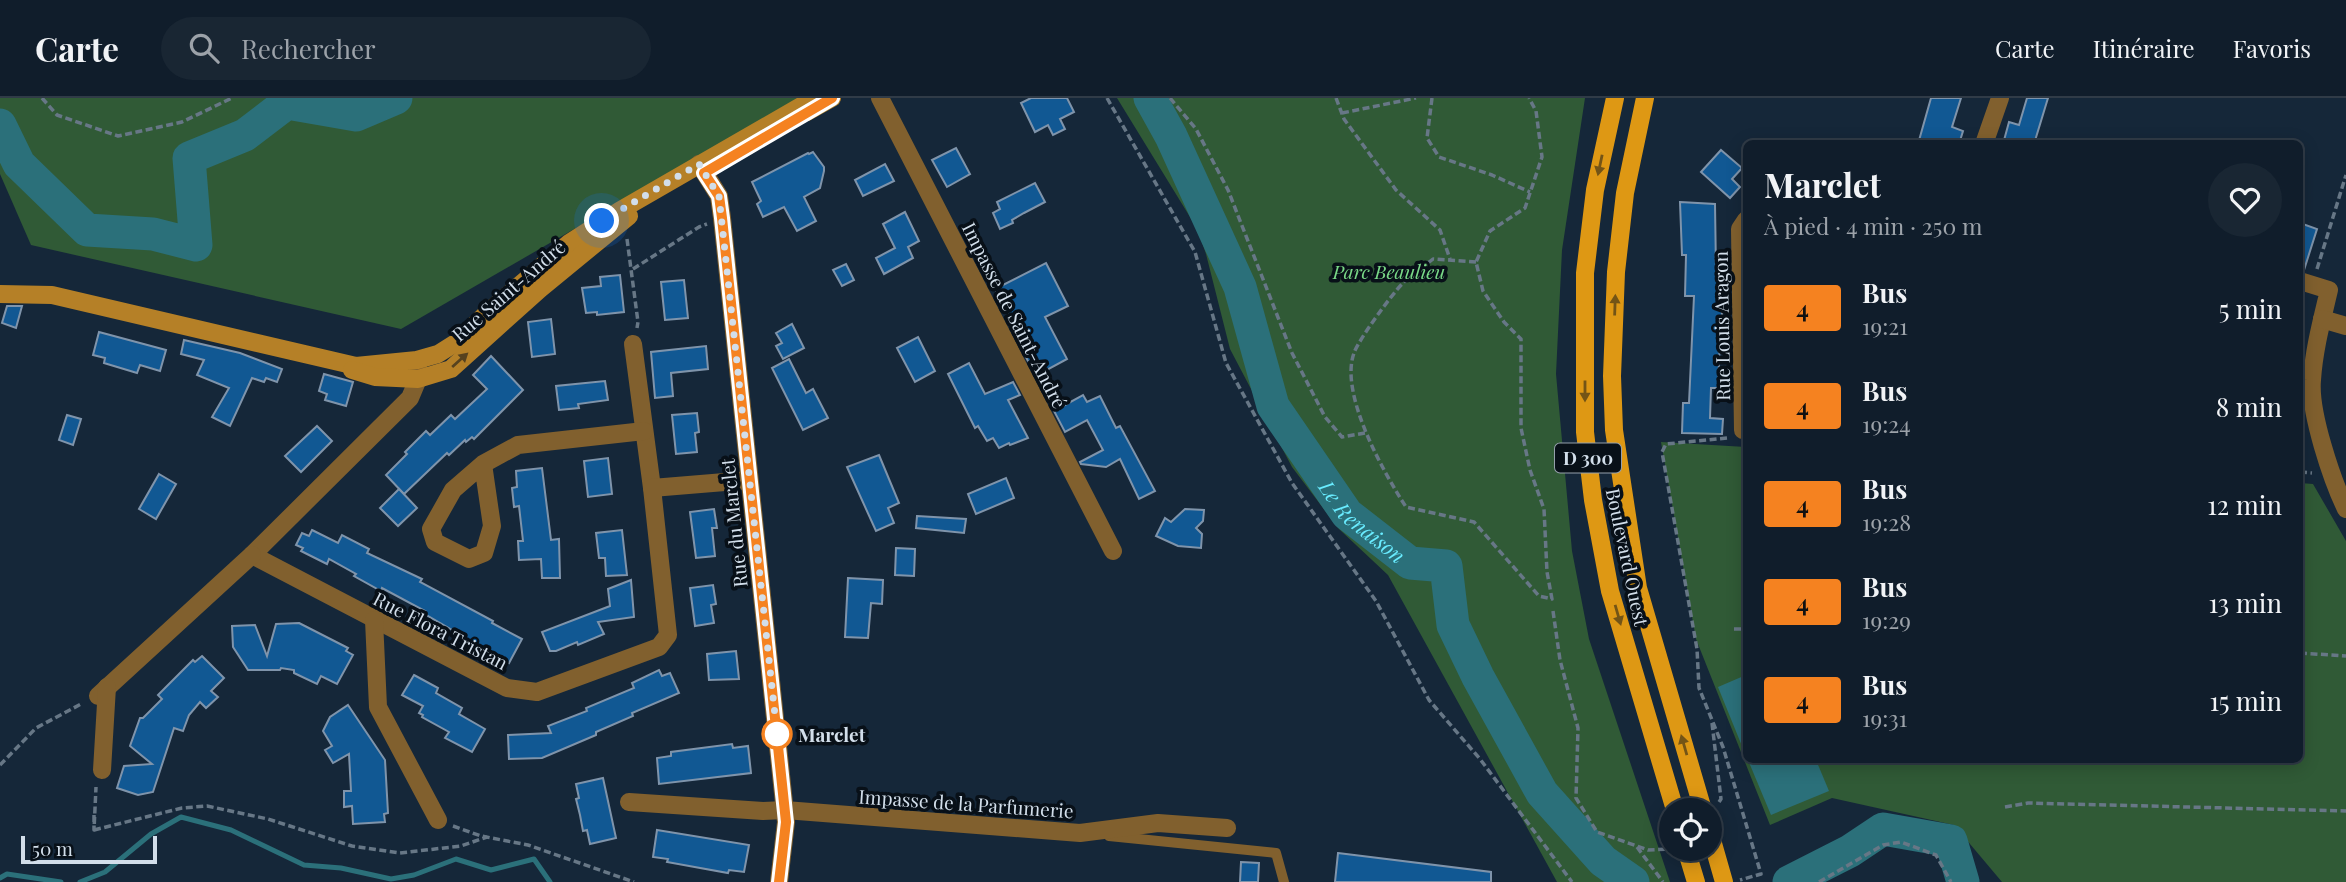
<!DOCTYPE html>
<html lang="fr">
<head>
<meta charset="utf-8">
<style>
  body { margin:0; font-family:"Playfair Display",serif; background:#192633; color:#f1f3f6; height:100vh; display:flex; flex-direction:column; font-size:26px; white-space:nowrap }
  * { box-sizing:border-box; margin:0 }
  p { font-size:23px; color:#9ca2a9 }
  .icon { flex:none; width:38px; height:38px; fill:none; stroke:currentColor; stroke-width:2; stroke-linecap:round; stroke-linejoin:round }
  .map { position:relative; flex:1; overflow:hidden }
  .sheet { position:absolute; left:1743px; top:42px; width:560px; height:623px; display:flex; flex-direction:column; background:#101d2b; border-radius:10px; box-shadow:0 4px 18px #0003,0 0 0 2px #303b47 }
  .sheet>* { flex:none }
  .badge { padding:0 14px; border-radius:5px; font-size:24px; line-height:46px }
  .controls { position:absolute; left:1659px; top:700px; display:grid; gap:14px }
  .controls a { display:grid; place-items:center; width:63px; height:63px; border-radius:50%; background:#101d2b; box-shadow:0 4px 18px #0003,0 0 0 2px #303b47; font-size:35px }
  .scale { position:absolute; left:21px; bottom:18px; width:136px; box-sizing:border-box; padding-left:7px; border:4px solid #d2deea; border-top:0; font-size:19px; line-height:24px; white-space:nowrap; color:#d2deea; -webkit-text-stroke:5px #081018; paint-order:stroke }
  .you { position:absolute; width:35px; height:35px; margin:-18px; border:5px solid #fff; border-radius:50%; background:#1a73e8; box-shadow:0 0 0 10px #1a73e833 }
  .map>.badge { position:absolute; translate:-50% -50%; box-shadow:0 0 0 4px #fff }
  .round { display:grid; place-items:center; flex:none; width:74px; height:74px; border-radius:37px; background:#192633 }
  .overview { display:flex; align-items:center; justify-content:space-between; height:119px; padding:0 21px }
  h1 { font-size:33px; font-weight:700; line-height:52px }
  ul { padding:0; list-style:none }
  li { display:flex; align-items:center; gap:21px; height:98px; padding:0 21px }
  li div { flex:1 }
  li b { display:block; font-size:26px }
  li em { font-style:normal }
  li .badge { min-width:77px; font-weight:700; text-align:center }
  header { display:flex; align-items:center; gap:42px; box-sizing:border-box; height:98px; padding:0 35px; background:#101d2b; border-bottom:2px solid #303b47 }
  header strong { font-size:33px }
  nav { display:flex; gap:38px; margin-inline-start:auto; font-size:24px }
  .search { width:490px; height:63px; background:#192633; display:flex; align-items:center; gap:18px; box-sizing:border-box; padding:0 24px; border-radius:38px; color:#9ca2a9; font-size:26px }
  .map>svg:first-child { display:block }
  .green { fill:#305a36 }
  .water { fill:#2b707a }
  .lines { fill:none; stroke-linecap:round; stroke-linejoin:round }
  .stream { stroke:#2b707a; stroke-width:5 }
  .river { stroke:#2b707a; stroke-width:33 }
  .building { fill:#115893; stroke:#7f94ab; stroke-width:2 }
  .path { stroke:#677786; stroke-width:3.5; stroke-dasharray:7 3.5; stroke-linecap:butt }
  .lane { stroke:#81602e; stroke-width:10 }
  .street { stroke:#81602e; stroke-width:18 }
  .secondary { stroke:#b58027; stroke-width:18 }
  .primary { stroke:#de9814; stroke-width:18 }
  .oneway { fill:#735416 }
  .oneway2 { fill:#56421f }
  .line-casing { stroke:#fff; stroke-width:16 }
  .line { stroke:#f58220; stroke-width:10 }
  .walk { stroke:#d2deea; stroke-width:7; stroke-dasharray:0 12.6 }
  .stop-dot { fill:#fff; stroke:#f58220; stroke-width:3.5 }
  .labels { text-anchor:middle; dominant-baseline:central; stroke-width:7; stroke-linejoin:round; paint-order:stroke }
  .shield { fill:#081018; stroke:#95a0ab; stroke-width:2 }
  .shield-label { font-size:18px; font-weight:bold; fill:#d2deea }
  .park-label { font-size:19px; font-style:italic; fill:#79d987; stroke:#081018 }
  .street-label { font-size:19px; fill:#d2deea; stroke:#081018 }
  .stop-label { font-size:19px; font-weight:bold; fill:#d2deea; stroke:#081018; text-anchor:start }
  .water-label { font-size:21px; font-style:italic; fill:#69ecff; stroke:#081018 }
</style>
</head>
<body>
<header>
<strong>Carte</strong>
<div class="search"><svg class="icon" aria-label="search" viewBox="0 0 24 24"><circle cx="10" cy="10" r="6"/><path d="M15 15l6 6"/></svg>Rechercher</div>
<nav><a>Carte</a><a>Itinéraire</a><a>Favoris</a></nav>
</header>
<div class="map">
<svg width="2346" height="784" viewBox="0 0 2346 784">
  <rect width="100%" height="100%" fill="#152739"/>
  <g class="green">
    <polygon points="0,0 801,0 401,231 31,147 0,76"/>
    <polygon points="1117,0 1585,0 1562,152 1556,276 1572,453 1589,541 1670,784 1557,784 1388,477 1339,431 1292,369 1230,251 1206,156 1198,132"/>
    <polygon points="1661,344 1746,349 1746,662 2300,662 2300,385 2313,386 2346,443 2346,784 2002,784 1954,727 1832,700 1770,727 1696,541"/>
  </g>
  <g class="water">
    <polygon points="1746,577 1746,658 1718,589"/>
    <polygon points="1748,662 1816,662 1829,693 1771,717"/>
  </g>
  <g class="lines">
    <g class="stream">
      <polyline points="0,780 7,776 61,784"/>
      <polyline points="80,784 105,774 151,736 181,719 231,732 304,767 341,770 391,781 414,777 456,761 491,772 534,761 550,784"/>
    </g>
    <g class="river">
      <path id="s1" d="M1150,0L1171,38L1240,189L1273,308L1347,416L1410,465L1446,468L1453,527L1478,579L1542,695L1603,763L1633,784"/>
      <polyline points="0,27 19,66 87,132 153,136 196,147 189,60 245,37 287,5 356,17 396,0"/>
      <polyline points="1789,784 1850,753 1883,731 1951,743 1963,784"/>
    </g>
  </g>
  <g class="building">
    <polygon points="1031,0 1067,0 1074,14 1060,21 1065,31 1053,37 1048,27 1035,34 1021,5"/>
    <polygon points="1931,0 1961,0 1952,29 1963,33 1959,46 1918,46"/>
    <polygon points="2027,0 2048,0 2034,46 2003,46 2009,24 2019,27"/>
    <polygon points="956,50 970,76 947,89 932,62"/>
    <polygon points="1721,52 1742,70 1732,81 1740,89 1730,100 1701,74"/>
    <polygon points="813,54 824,69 824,73 820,90 804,99 816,123 797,133 784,109 763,119 757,106 761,103 752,84 808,55 809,56"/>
    <polygon points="885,66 894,83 863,98 855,82"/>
    <polygon points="1035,85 1045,104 1024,115 1012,122 1013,125 1000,131 993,115 1000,111 997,104"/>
    <polygon points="1680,104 1715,106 1716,173 1720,173 1723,241 1720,241 1718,290 1711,290 1710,320 1723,321 1722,336 1682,335 1683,305 1689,305 1694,198 1685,198 1686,157 1682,157"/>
    <polygon points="905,114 919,143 908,149 913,160 884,176 876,160 895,150 883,126"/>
    <polygon points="2300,125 2317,131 2304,172 2300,172"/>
    <polygon points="1046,165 1068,208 1045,219 1067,261 1045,273 1039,263 1030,267 1007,222 1010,220 995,191"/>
    <polygon points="846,166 854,182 842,188 833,172"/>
    <polygon points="620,177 624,214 597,217 597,214 586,215 582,190 601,188 600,179"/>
    <polygon points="684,182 688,220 665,222 661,184"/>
    <polygon points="7,208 22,208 16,230 2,225"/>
    <polygon points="551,221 555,256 532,259 528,224"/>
    <polygon points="792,226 804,250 783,261 776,248 782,245 776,235"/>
    <polygon points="99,234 166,252 160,273 140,267 137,275 104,265 105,260 93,257"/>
    <polygon points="918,239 935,273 915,284 897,250"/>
    <polygon points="184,242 240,255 282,271 277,284 266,280 264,284 252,280 230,328 212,319 229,290 197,277 204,262 181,256"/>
    <polygon points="706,248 708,271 671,275 673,298 655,300 651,254"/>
    <polygon points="491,258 523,292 474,341 472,339 466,344 465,342 449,357 447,355 404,396 386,377 407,356 405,354 426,333 430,337 451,317 455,321 487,291 473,277"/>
    <polygon points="789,261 806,295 813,291 828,320 803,332 772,270"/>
    <polygon points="969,265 985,296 1013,284 1020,297 1008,302 1028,340 1010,347 1009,345 999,350 993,340 987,343 978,328 975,330 948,276"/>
    <polygon points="324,276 353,284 346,308 325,302 327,296 319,293"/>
    <polygon points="605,283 608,302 578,306 579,310 559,312 556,288"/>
    <polygon points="1083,297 1087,304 1100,298 1116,330 1120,328 1155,393 1139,401 1120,361 1106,369 1081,366 1080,364 1103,352 1087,322 1065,334 1054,313"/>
    <polygon points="697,315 699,334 695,335 697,354 676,356 672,317"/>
    <polygon points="67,317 81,321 73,347 59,342"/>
    <polygon points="317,328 332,343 301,374 285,358"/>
    <polygon points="879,357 899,405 888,410 894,425 876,433 847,369"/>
    <polygon points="608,360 612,396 588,399 584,363"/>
    <polygon points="542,370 551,442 559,441 560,480 542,480 541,461 519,462 518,443 523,443 519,408 514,409 512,390 517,389 516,373"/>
    <polygon points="159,376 176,386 156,421 139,411"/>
    <polygon points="1006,380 1014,400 976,416 968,396"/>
    <polygon points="399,391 417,410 398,428 380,410"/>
    <polygon points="714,411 717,430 712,430 715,458 696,460 690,414"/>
    <polygon points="1185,411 1204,412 1203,423 1196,430 1202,436 1201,450 1178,448 1156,438 1165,420 1171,424"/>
    <polygon points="917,418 966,421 964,435 916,430"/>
    <polygon points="312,432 338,445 342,437 369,451 367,455 422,481 420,484 493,523 492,525 522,541 509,565 423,515 425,513 382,490 381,493 354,478 356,476 329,461 327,466 301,453 303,450 296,447 302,435 309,438"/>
    <polygon points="622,432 627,477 606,478 605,460 599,460 596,435"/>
    <polygon points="896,450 915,451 914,478 895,477"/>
    <polygon points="848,480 883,482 882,506 871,505 868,540 845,539"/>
    <polygon points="631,482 634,519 598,524 604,536 578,547 577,544 556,553 550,553 542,534 610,508 608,491"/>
    <polygon points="713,487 716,506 711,507 714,525 695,528 690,490"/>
    <polygon points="299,525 348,550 346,553 353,557 337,586 321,578 317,586 294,575 294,572 281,570 280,572 248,572 233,549 232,528 255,527 267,558 276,526"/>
    <polygon points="736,553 739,581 709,582 707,556"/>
    <polygon points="202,558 224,580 211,593 218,599 206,610 200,604 189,617 183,633 174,630 153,694 138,697 117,690 124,668 152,666 130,648 140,620 143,620 162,601 158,597 193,562 195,564"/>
    <polygon points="659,572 662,578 670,575 679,595 632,615 633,618 596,634 596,637 542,660 509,661 508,637 551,635 548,628 587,613 586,610 634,590 632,585"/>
    <polygon points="414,577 438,590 436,595 462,610 459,616 485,631 472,654 445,640 449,634 422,619 423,617 419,615 423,608 402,597"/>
    <polygon points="348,607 385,662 388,715 384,716 385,724 353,726 352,708 344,709 344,693 351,693 349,656 333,665 325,652 332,648 323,633 330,619"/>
    <polygon points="732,646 733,650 748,648 751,675 659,686 657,660 671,658 671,654"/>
    <polygon points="603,680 616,740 590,746 587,732 583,733 580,717 576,701 579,700 576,686"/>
    <polygon points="657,732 749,747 744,774 729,772 728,775 667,764 668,761 653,759"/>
    <polygon points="1338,755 1491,774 1491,784 1335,784"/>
    <polygon points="1241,764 1259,765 1258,784 1240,784"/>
  </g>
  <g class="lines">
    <g class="path">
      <polyline points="42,0 57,17 118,38 182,24 232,0"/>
      <polyline points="1107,0 1195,154 1226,265 1292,385 1376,503 1429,602 1480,661 1572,784"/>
      <polyline points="1170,0 1196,31 1228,92 1292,255 1325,319 1342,339 1365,335"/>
      <polyline points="1336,0 1344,21 1396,92 1440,132 1450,161"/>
      <polyline points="1432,0 1427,40 1439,59 1492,77 1530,94"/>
      <polyline points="1342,15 1416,0"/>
      <polyline points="627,141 638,224 637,230"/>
      <path d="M1476,164L1433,161C1423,169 1412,176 1403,185C1392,196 1359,241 1354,255C1339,296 1384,375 1406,409L1474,424L1539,498L1552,501L1547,474L1544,411L1530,372L1521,330V241L1504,224L1483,193L1476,164L1490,133L1525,110L1542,59L1536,13L1529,0"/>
      <polyline points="633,171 699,129 707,126"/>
      <polyline points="2317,171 2346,77"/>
      <polyline points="1727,340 1666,346 1662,354 1697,551 1699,590 1723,649 1761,776 1740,782"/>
      <polyline points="2300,374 2312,375"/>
      <polyline points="1553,513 1560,562 1578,630 1576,700 1597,734 1648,752 1670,751"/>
      <polyline points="1734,531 1746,531"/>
      <polyline points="2300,555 2346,558"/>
      <polyline points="1712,625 1721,701 1719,704"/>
      <polyline points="0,667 36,630 83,605"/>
      <polyline points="2005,709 2028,705 2346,713"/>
      <polyline points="94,717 94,732 96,689"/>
      <polyline points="453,728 481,738 528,747 634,784"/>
      <polyline points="94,732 182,710 207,708 268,721 352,748 400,755 461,748 487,739"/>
      <polyline points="1637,749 1663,784"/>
      <polyline points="1819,784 1883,747 1901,744 1936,757 1951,784"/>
    </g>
    <polyline class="lane" points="1109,738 1276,755 1284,784"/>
    <g class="street">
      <polyline points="880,0 1113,453"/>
      <polyline points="1984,46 2000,0"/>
      <polyline points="699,66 719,98 722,120 786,724 779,784"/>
      <polyline points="1746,122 1740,131 1743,332 1746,332"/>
      <path d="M2300,183L2329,192C2322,222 2314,251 2312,282C2309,314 2332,382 2346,411"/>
      <polyline points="2322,221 2346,228"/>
      <polyline points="633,246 652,390"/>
      <polyline points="418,266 418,281 410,300 252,457 507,590 537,594 659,549 668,537 652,390 749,382"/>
      <polyline points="483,366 492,428 484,455 469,461 435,444 431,431 453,392 483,366 518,347 644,333"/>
      <polyline points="374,522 378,609 438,722"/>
      <polyline points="98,598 252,457"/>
      <polyline points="102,672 107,589"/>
      <polyline points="629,704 763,713 785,712 1080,735 1158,725 1227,730"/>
    </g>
    <g class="secondary">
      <polyline points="807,14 832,0"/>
      <polyline points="0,196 52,197 356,268 417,262 438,256 457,244 487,215 569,145 619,113 815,0"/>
      <polyline points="352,272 375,279 418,281 451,271 540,191 629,118"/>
    </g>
    <g class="primary">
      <polyline points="1615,0 1595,92 1585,175 1585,334 1593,402 1610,493 1675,712"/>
      <polyline points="1645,0 1625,95 1616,174 1612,278 1614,332 1638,490 1703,712"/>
      <polyline points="1710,735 1724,784"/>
      <polyline points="1686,751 1696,784"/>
    </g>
  </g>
  <defs><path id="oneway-solid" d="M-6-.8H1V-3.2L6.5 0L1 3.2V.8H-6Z" transform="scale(1.75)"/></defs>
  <g class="oneway">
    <use href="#oneway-solid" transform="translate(1600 67) rotate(102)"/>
    <use href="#oneway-solid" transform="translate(1615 207) rotate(-88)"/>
    <use href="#oneway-solid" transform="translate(1585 293) rotate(90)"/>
    <use href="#oneway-solid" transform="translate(1618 517) rotate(74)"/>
    <use href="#oneway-solid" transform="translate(1684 647) rotate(-106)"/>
  </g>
  <use class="oneway2" href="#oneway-solid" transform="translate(460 262) rotate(-42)"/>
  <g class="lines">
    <g class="line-casing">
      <polyline id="line" points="779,784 786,724 722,120 719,98 704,75 832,0"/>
    </g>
    <use href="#line" class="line"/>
    <polyline class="walk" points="602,123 699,66 719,98 777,636"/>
  </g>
  <circle class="stop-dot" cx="777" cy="636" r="14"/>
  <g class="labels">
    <rect class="shield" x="1555" y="345.5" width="66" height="29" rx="5"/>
    <g class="shield-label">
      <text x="1588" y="360">D 300</text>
    </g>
    <g class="park-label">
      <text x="1389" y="173">Parc Beaulieu</text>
    </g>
    <g class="street-label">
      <text transform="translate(508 192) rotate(-41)">Rue Saint-André</text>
      <text transform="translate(1015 217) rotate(63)">Impasse de Saint-André</text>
      <text transform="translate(1721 228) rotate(-91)">Rue Louis Aragon</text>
      <text transform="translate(733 425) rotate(-96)">Rue du Marclet</text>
      <text transform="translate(1628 459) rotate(78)">Boulevard Ouest</text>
      <text transform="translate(441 532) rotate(27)">Rue Flora Tristan</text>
      <text transform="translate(966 705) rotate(4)">Impasse de la Parfumerie</text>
    </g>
    <g class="stop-label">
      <text x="798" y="636">Marclet</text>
    </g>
    <g class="water-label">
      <text stroke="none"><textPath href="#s1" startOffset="480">Le Renaison</textPath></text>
    </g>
  </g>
</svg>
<div class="controls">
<a><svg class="icon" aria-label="locate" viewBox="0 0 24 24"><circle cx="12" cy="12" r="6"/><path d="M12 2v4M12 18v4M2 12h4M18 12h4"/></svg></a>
</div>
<div class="scale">50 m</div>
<div class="you" style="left:602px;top:123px"></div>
<section class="sheet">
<div class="overview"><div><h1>Marclet</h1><p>À pied · 4 min · 250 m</p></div><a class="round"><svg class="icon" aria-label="heart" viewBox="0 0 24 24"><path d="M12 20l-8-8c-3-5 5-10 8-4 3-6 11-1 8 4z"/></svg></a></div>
<ul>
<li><span class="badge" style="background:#f58220;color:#111">4</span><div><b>Bus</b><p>19:21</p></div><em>5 min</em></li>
<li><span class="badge" style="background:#f58220;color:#111">4</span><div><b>Bus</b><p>19:24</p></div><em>8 min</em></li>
<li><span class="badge" style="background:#f58220;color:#111">4</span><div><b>Bus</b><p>19:28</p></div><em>12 min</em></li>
<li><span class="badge" style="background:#f58220;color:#111">4</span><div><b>Bus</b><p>19:29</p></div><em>13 min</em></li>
<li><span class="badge" style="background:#f58220;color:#111">4</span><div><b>Bus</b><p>19:31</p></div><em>15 min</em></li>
</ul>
</section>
</div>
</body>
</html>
